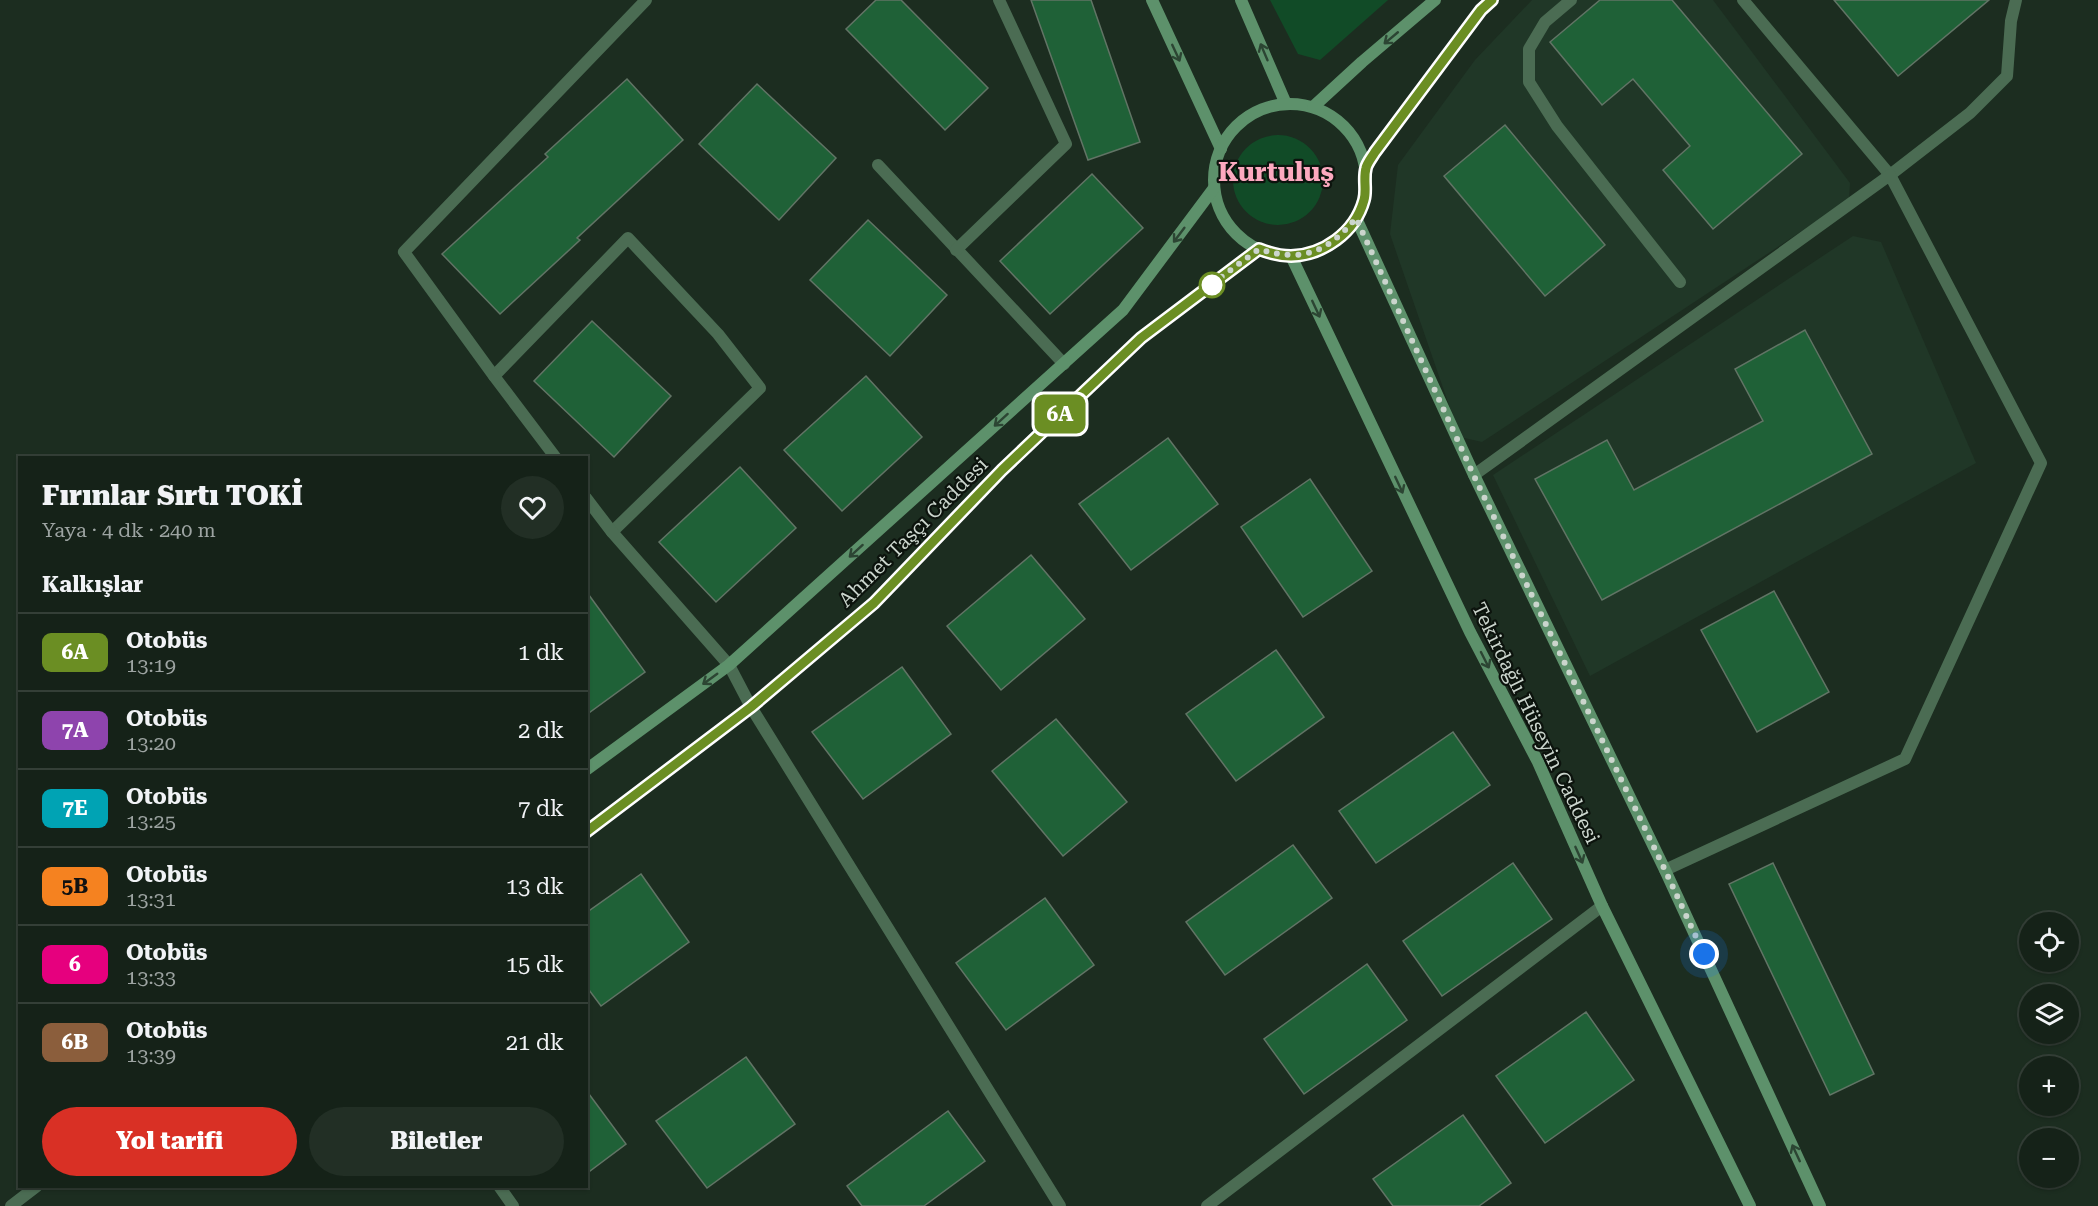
<!DOCTYPE html>
<html lang="tr">
<head>
<meta charset="utf-8">
<style>
  body { margin:0; font-family:"Roboto Serif",serif; background:#222f25; color:#f1f3f6; height:100vh; display:flex; flex-direction:column; font-size:22px; white-space:nowrap }
  * { box-sizing:border-box; margin:0 }
  p { font-size:20px; color:#9da4a2 }
  .icon { flex:none; width:33px; height:33px; fill:none; stroke:currentColor; stroke-width:2; stroke-linecap:round; stroke-linejoin:round }
  .map { position:relative; flex:1; overflow:hidden }
  .details { position:absolute; left:18px; top:456px; width:570px; height:732px; display:flex; flex-direction:column; background:#152218; border-radius:0px; box-shadow:0 2px 4px #0004,0 0 0 2px #343f37 }
  .details>* { flex:none }
  .badge { padding:0 12px; border-radius:9px; font-size:21px; line-height:39px }
  .fabs { position:absolute; left:2019px; top:912px; display:grid; gap:12px }
  .fabs a { display:grid; place-items:center; width:60px; height:60px; border-radius:50%; background:#152218; box-shadow:0 2px 4px #0004,0 0 0 2px #343f37; font-size:30px }
  .you { position:absolute; width:30px; height:30px; margin:-15px; border:4px solid #fff; border-radius:50%; background:#1a73e8; box-shadow:0 0 0 9px #1a73e833 }
  .map>.badge { position:absolute; translate:-50% -50%; box-shadow:0 0 0 3px #fff }
  h2 { padding:0 24px; font-size:22px; line-height:54px }
  .round { display:grid; place-items:center; flex:none; width:63px; height:63px; border-radius:32px; background:#222f25 }
  .summary { display:flex; align-items:center; justify-content:space-between; height:102px; padding:0 24px }
  h1 { font-size:28px; font-weight:800; line-height:45px }
  .cta { display:flex; gap:12px; margin-top:auto; padding:12px 24px }
  .cta a { flex:1; height:69px; border-radius:36px; background:#d93025; color:#fff; font-size:24px; font-weight:800; line-height:69px; text-align:center }
  .cta a+a { background:#222f25; color:#f1f3f6 }
  ul { padding:0; list-style:none }
  li { display:flex; align-items:center; gap:18px; height:78px; padding:0 24px; border-top:2px solid #343f37 }
  li div { flex:1 }
  li b { display:block; font-size:22px }
  li em { font-style:normal }
  li .badge { min-width:66px; font-weight:700; text-align:center }
  .map>svg:first-child { display:block }
  .built { fill:#203727 }
  .green { fill:#114b27 }
  .building { fill:#1f6137; stroke:#617465; stroke-width:1.5 }
  .lines { fill:none; stroke-linecap:round; stroke-linejoin:round }
  .service { stroke:#4b6c53; stroke-width:12 }
  .minor { stroke:#4b6c53; stroke-width:12 }
  .tertiary { stroke:#4b6c53; stroke-width:12 }
  .secondary { stroke:#5d916b; stroke-width:12 }
  .oneway { stroke:#2c4533 }
  .line-casing { stroke:#fff; stroke-width:14 }
  .line { stroke:#6b8e23; stroke-width:9 }
  .walk { stroke:#cbd5cd; stroke-width:6; stroke-dasharray:0 10.8 }
  .stop-dot { fill:#fff; stroke:#6b8e23; stroke-width:3 }
  .labels { text-anchor:middle; dominant-baseline:central; stroke-width:4.5; stroke-linejoin:round; paint-order:stroke }
  .street-label { font-size:20px; fill:#cbd5cd; stroke:#0c130d }
  .district-label { font-size:26px; font-weight:bold; fill:#fca9bf; stroke:#0c130d }
</style>
</head>
<body>
<div class="map">
<svg width="2098" height="1206" viewBox="0 0 2098 1206">
  <rect width="100%" height="100%" fill="#1c2d20"/>
  <g class="built">
    <polygon points="1532,0 1713,0 1850,183 1849,200 1482,442 1460,437 1390,234 1398,165 1475,60"/>
    <polygon points="1853,236 1881,242 1976,463 1590,676 1493,475"/>
  </g>
  <g class="green">
    <polygon points="1270,0 1388,0 1320,60 1298,54"/>
    <circle cx="1278" cy="180" r="45"/>
  </g>
  <g class="building">
    <polygon points="876,0 901,0 988,88 945,130 846,29"/>
    <polygon points="1031,0 1091,0 1140,142 1088,160"/>
    <polygon points="1600,0 1672,0 1802,154 1713,229 1663,170 1690,146 1633,79 1602,105 1550,42"/>
    <polygon points="1834,0 1989,0 1898,76"/>
    <polygon points="627,79 683,140 577,238 580,240 500,314 442,254 548,157 545,154"/>
    <polygon points="757,84 836,158 779,220 699,144"/>
    <polygon points="1505,125 1605,245 1545,296 1444,176"/>
    <polygon points="1092,174 1143,228 1050,314 1000,261"/>
    <polygon points="868,220 947,295 890,356 810,280"/>
    <polygon points="592,321 671,396 614,457 534,381"/>
    <polygon points="1805,330 1872,454 1602,600 1535,479 1607,440 1634,490 1763,421 1735,369"/>
    <polygon points="866,376 922,437 842,511 784,450"/>
    <polygon points="1168,438 1218,504 1131,570 1079,504"/>
    <polygon points="740,467 796,528 716,602 659,542"/>
    <polygon points="1310,479 1372,571 1303,617 1241,527"/>
    <polygon points="1031,555 1085,619 1001,690 947,626"/>
    <polygon points="586,591 645,672 586,715"/>
    <polygon points="1774,591 1829,692 1757,732 1701,630"/>
    <polygon points="1276,650 1324,717 1236,781 1186,714"/>
    <polygon points="902,667 951,734 863,799 812,732"/>
    <polygon points="1056,719 1127,802 1063,856 992,771"/>
    <polygon points="1453,732 1490,785 1376,863 1339,811"/>
    <polygon points="1293,845 1332,898 1225,975 1186,922"/>
    <polygon points="1513,863 1552,919 1442,996 1403,941"/>
    <polygon points="1773,863 1874,1074 1830,1095 1729,884"/>
    <polygon points="641,874 689,942 601,1006 586,986 586,913"/>
    <polygon points="1045,898 1094,965 1006,1030 956,963"/>
    <polygon points="1367,964 1407,1020 1304,1094 1264,1039"/>
    <polygon points="1586,1012 1634,1080 1545,1143 1496,1076"/>
    <polygon points="746,1057 795,1124 707,1188 656,1121"/>
    <polygon points="586,1090 626,1144 586,1174"/>
    <polygon points="948,1111 985,1161 924,1206 862,1206 847,1186"/>
    <polygon points="1463,1115 1511,1183 1479,1206 1393,1206 1373,1179"/>
  </g>
  <g class="lines">
    <polyline class="service" points="1571,0 1545,22 1529,49 1529,82 1557,126 1680,282"/>
    <g class="minor">
      <polyline points="1743,0 1890,175 1970,113 2007,76 2011,21 2016,0"/>
      <polyline points="878,165 1064,364"/>
      <polyline points="956,250 1066,144 999,0"/>
      <polyline points="494,376 628,238 718,334 760,388 612,532"/>
      <polyline points="556,458 494,376 404,252 646,0"/>
      <polyline points="1474,475 1890,175 2041,463 1905,759 1665,870"/>
      <polyline points="586,498 612,532 729,665 751,707 1060,1206"/>
      <polyline points="499,1186 513,1206"/>
      <polyline points="1207,1206 1602,906"/>
    </g>
    <polyline class="tertiary" points="11,1206 37,1186"/>
    <g class="secondary">
      <polyline points="1152,0 1221,149"/>
      <polyline points="1241,0 1286,104"/>
      <circle cx="1290" cy="180" r="76"/>
      <polyline points="1313,107 1362,62 1435,0"/>
      <polyline points="1366,168 1375,152 1481,10 1492,0"/>
      <polyline points="1356,218 1474,475 1665,870 1820,1206"/>
      <polyline points="1291,256 1470,632 1538,762 1602,906 1750,1206"/>
      <polyline points="586,770 729,665 1123,310 1214,188"/>
      <polyline points="586,832 751,707 874,603 1002,470 1141,338 1259,249"/>
    </g>
  </g>
  <defs><path id="oneway-shaft" d="M-6 0H5M1.5-3L5.5 0L1.5 3" fill="none" stroke-width="1.6" stroke-linecap="round" stroke-linejoin="round" transform="scale(1.5)"/></defs>
  <g class="oneway">
    <use href="#oneway-shaft" transform="translate(1391 38) rotate(140)"/>
    <use href="#oneway-shaft" transform="translate(1264 52) rotate(-113)"/>
    <use href="#oneway-shaft" transform="translate(1176 53) rotate(65)"/>
    <use href="#oneway-shaft" transform="translate(1179 235) rotate(127)"/>
    <use href="#oneway-shaft" transform="translate(1316 309) rotate(65)"/>
    <use href="#oneway-shaft" transform="translate(1001 420) rotate(138)"/>
    <use href="#oneway-shaft" transform="translate(1399 485) rotate(65)"/>
    <use href="#oneway-shaft" transform="translate(856 551) rotate(138)"/>
    <use href="#oneway-shaft" transform="translate(1485 660) rotate(63)"/>
    <use href="#oneway-shaft" transform="translate(710 679) rotate(144)"/>
    <use href="#oneway-shaft" transform="translate(1579 855) rotate(66)"/>
    <use href="#oneway-shaft" transform="translate(1796 1153) rotate(-115)"/>
  </g>
  <g class="lines">
    <g class="line-casing">
      <path id="line" d="M586,832L751,707L874,603L1002,470L1141,338L1259,249C1269,253 1280,256 1291,256C1323,255 1355,233 1364,200C1367,190 1363,179 1366,168C1367,163 1372,157 1375,152L1481,10L1492,0"/>
    </g>
    <use href="#line" class="line"/>
    <path class="walk" d="M1212,285L1208,287L1259,249C1302,263 1328,252 1356,218L1474,476L1665,870L1704,954"/>
  </g>
  <circle class="stop-dot" cx="1212" cy="285" r="12"/>
  <g class="labels">
    <g class="street-label">
      <text transform="translate(913 532) rotate(-45)">Ahmet Taşçı Caddesi</text>
      <text transform="translate(1536 723) rotate(64)">Tekirdağlı Hüseyin Caddesi</text>
    </g>
    <g class="district-label">
      <text x="1276" y="172">Kurtuluş</text>
    </g>
  </g>
</svg>
<div class="fabs">
<a><svg class="icon" aria-label="locate" viewBox="0 0 24 24"><circle cx="12" cy="12" r="6"/><path d="M12 2v4M12 18v4M2 12h4M18 12h4"/></svg></a>
<a><svg class="icon" aria-label="layers" viewBox="0 0 24 24"><path d="M12 4l9 5-9 5-9-5zM3 14l9 5 9-5"/></svg></a>
<a>+</a>
<a>−</a>
</div>
<div class="you" style="left:1704px;top:954px"></div>
<b class="badge" style="left:1060px;top:414px;background:#6b8e23;color:#fff">6A</b>
<section class="details">
<div class="summary"><div><h1>Fırınlar Sırtı TOKİ</h1><p>Yaya · 4 dk · 240 m</p></div><a class="round"><svg class="icon" aria-label="heart" viewBox="0 0 24 24"><path d="M12 20l-8-8c-3-5 5-10 8-4 3-6 11-1 8 4z"/></svg></a></div>
<h2>Kalkışlar</h2>
<ul>
<li><span class="badge" style="background:#6b8e23;color:#fff">6A</span><div><b>Otobüs</b><p>13:19</p></div><em>1 dk</em></li>
<li><span class="badge" style="background:#8e44ad;color:#fff">7A</span><div><b>Otobüs</b><p>13:20</p></div><em>2 dk</em></li>
<li><span class="badge" style="background:#00a3b4;color:#fff">7E</span><div><b>Otobüs</b><p>13:25</p></div><em>7 dk</em></li>
<li><span class="badge" style="background:#f58220;color:#111">5B</span><div><b>Otobüs</b><p>13:31</p></div><em>13 dk</em></li>
<li><span class="badge" style="background:#e6007e;color:#fff">6</span><div><b>Otobüs</b><p>13:33</p></div><em>15 dk</em></li>
<li><span class="badge" style="background:#8b5e3c;color:#fff">6B</span><div><b>Otobüs</b><p>13:39</p></div><em>21 dk</em></li>
</ul>
<div class="cta"><a>Yol tarifi</a><a>Biletler</a></div>
</section>
</div>
</body>
</html>
